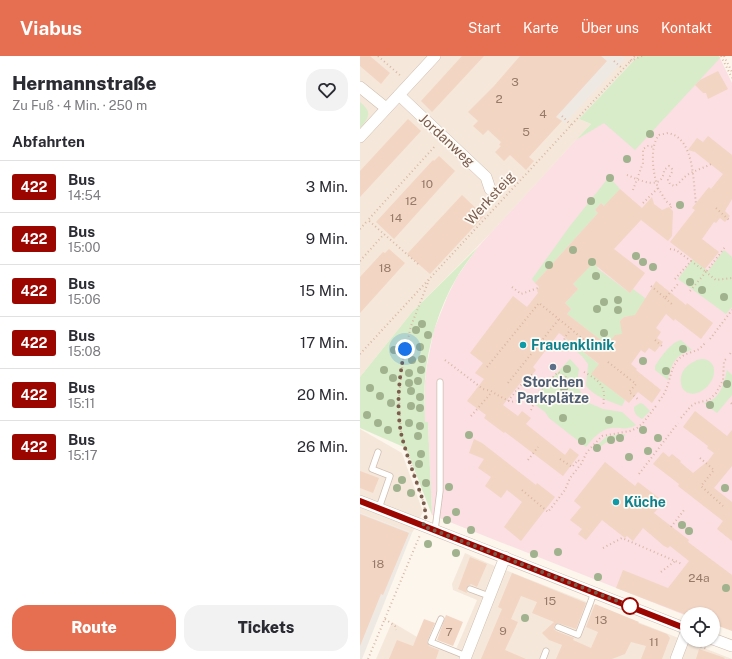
<!DOCTYPE html>
<html lang="de">
<head>
<meta charset="utf-8">
<style>
  body { margin:0; font-family:"Public Sans",sans-serif; background:#f2f2f3; color:#2b2b33; height:100vh; display:flex; flex-direction:column; font-size:15px; white-space:nowrap }
  * { box-sizing:border-box; margin:0 }
  p { font-size:13px; color:#7c7c81 }
  .icon { flex:none; width:22px; height:22px; fill:none; stroke:currentColor; stroke-width:2; stroke-linecap:round; stroke-linejoin:round }
  .map { position:relative; flex:1; overflow:hidden }
  .panel { display:flex; flex-direction:column; background:#fff; width:360px }
  .panel>* { flex:none }
  .badge { padding:0 8px; border-radius:3px; font-size:14px; line-height:26px }
  .controls { position:absolute; left:320px; top:551px; display:grid; gap:8px }
  .controls a { display:grid; place-items:center; width:40px; height:40px; border-radius:50%; background:#fff; box-shadow:0 1px 3px #0004; font-size:20px }
  .you { position:absolute; width:20px; height:20px; margin:-10px; border:3px solid #fff; border-radius:50%; background:#1a73e8; box-shadow:0 0 0 6px #1a73e833 }
  .map>.badge { position:absolute; translate:-50% -50%; box-shadow:0 0 0 2px #fff }
  h2 { padding:0 12px; font-size:15px; line-height:36px }
  .round { display:grid; place-items:center; flex:none; width:42px; height:42px; border-radius:16px; background:#f2f2f3 }
  .overview { display:flex; align-items:center; justify-content:space-between; height:68px; padding:0 12px }
  h1 { font-size:19px; font-weight:800; line-height:30px }
  .cta { display:flex; gap:8px; margin-top:auto; padding:8px 12px }
  .cta a { flex:1; height:46px; border-radius:16px; background:#e76f51; color:#fff; font-size:16px; font-weight:800; line-height:46px; text-align:center }
  .cta a+a { background:#f2f2f3; color:#2b2b33 }
  ul { padding:0; list-style:none }
  li { display:flex; align-items:center; gap:12px; height:52px; padding:0 12px; border-top:1px solid #e1e1e2 }
  li div { flex:1 }
  li b { display:block; font-size:15px }
  li em { font-style:normal }
  li .badge { min-width:44px; font-weight:700; text-align:center }
  header { display:flex; align-items:center; gap:24px; box-sizing:border-box; height:56px; padding:0 20px; background:#e76f51; color:#fff }
  header strong { font-size:19px }
  nav { display:flex; gap:22px; margin-inline-start:auto; font-size:14px }
  main { display:flex; flex:1; min-height:0 }
  .map>svg:first-child { display:block }
  .residential { fill:#f5e8da }
  .industrial { fill:#efe9e4 }
  .medical { fill:#fbdfe3 }
  .green { fill:#d8ecc9 }
  .building { fill:#f3d5c3 }
  .lines { fill:none; stroke-linecap:round; stroke-linejoin:round }
  .service-casing { stroke:#d1beb0; stroke-width:7 }
  .minor-casing { stroke:#d1beb0; stroke-width:12 }
  .path { stroke:#d9b8a5; stroke-width:2; stroke-dasharray:1 3; stroke-linecap:butt }
  .service { stroke:#fff; stroke-width:5.5 }
  .minor { stroke:#fff; stroke-width:11 }
  .tree { fill:#a0b28e }
  .line-casing { stroke:#fff; stroke-width:9 }
  .line { stroke:#9b0600; stroke-width:6 }
  .walk { stroke:#7a5c4d; stroke-width:4; stroke-dasharray:0 7.2 }
  .culture-dot { fill:#0f9aa8; stroke:#fffaf3; stroke-width:1.5 }
  .service-dot { fill:#5c6f8a; stroke:#fffaf3; stroke-width:1.5 }
  .stop-dot { fill:#fff; stroke:#9b0600; stroke-width:2 }
  .labels { text-anchor:middle; dominant-baseline:central; stroke-width:3.5; stroke-linejoin:round; paint-order:stroke }
  .number-label { font-size:12px; fill:#987a6a }
  .street-label { font-size:14px; fill:#7a5c4d; stroke:#fffaf3 }
  .culture-label { font-size:14px; font-weight:bold; fill:#0d838f; stroke:#fffaf3; text-anchor:start }
  .service-label { font-size:14px; font-weight:bold; fill:#4e5e75; stroke:#fffaf3 }
</style>
</head>
<body>
<header>
<strong>Viabus</strong>
<nav><a>Start</a><a>Karte</a><a>Über uns</a><a>Kontakt</a></nav>
</header>
<main>
<section class="panel">
<div class="overview"><div><h1>Hermannstraße</h1><p>Zu Fuß · 4 Min. · 250 m</p></div><a class="round"><svg class="icon" aria-label="heart" viewBox="0 0 24 24"><path d="M12 20l-8-8c-3-5 5-10 8-4 3-6 11-1 8 4z"/></svg></a></div>
<h2>Abfahrten</h2>
<ul>
<li><span class="badge" style="background:#9b0600;color:#fff">422</span><div><b>Bus</b><p>14:54</p></div><em>3 Min.</em></li>
<li><span class="badge" style="background:#9b0600;color:#fff">422</span><div><b>Bus</b><p>15:00</p></div><em>9 Min.</em></li>
<li><span class="badge" style="background:#9b0600;color:#fff">422</span><div><b>Bus</b><p>15:06</p></div><em>15 Min.</em></li>
<li><span class="badge" style="background:#9b0600;color:#fff">422</span><div><b>Bus</b><p>15:08</p></div><em>17 Min.</em></li>
<li><span class="badge" style="background:#9b0600;color:#fff">422</span><div><b>Bus</b><p>15:11</p></div><em>20 Min.</em></li>
<li><span class="badge" style="background:#9b0600;color:#fff">422</span><div><b>Bus</b><p>15:17</p></div><em>26 Min.</em></li>
</ul>
<div class="cta"><a>Route</a><a>Tickets</a></div>
</section>
<div class="map">
<svg width="372" height="603" viewBox="0 0 372 603">
  <rect width="100%" height="100%" fill="#fdf6ec"/>
  <g class="residential">
    <polygon points="0,0 278,0 219,63 231,68 130,178 53,255 0,321"/>
    <polygon points="0,373 42,397 63,456 52,477 0,457"/>
    <polygon points="105,497 130,508 372,603 16,603 32,566 74,591 94,598 117,544 93,534 92,528"/>
  </g>
  <g class="industrial">
    <polygon points="160,0 262,0 265,3 205,67 181,46 184,42 150,11"/>
    <polygon points="0,457 52,477 2,603 0,603"/>
  </g>
  <polygon class="medical" points="348,0 359,0 372,27 372,532 327,558 327,560 72,459 68,366 65,366 65,325 67,309 74,274 88,239 97,221 118,191 216,84"/>
  <g class="green">
    <polygon points="278,0 359,0 360,2 275,94 244,67 216,84 231,68 219,63"/>
    <path d="M0,46C12,56 10,61 0,72Z"/>
    <polygon points="249,121 260,133 245,151 241,147 235,154 238,157 175,227 172,223 210,170"/>
    <path d="M118,191C111,201 103,211 97,221C79,251 68,288 65,323C64,337 65,351 65,366H68L72,459L46,392L0,372V321L53,255Z"/>
    <polygon points="364,194 372,201 372,251 366,258 318,223 333,203 348,215"/>
    <polygon points="239,200 244,204 237,212 270,237 273,233 289,245 273,263 269,260 264,261 260,265 265,273 252,293 207,258 211,253 205,247 218,233 213,228"/>
    <path d="M207,283L241,310L232,318L265,344L262,350C249,345 235,341 226,330L228,308L222,300L206,287Z"/>
    <path d="M321,284L332,294C316,298 311,308 308,324L295,314V310C301,301 310,287 321,284Z"/>
    <path d="M210,303L219,313L217,328L222,339L229,347L243,353L262,356L276,369C265,375 262,371 251,372C240,374 233,382 226,391L189,362L185,356L174,348L179,336Z"/>
    <path d="M341,303C349,302 355,309 354,316C354,328 337,344 325,335C323,334 321,330 321,327C319,314 330,306 341,303Z"/>
    <path d="M367,314L372,319V339L357,357L344,347C360,345 364,327 367,314Z"/>
    <path d="M280,347L283,348L290,355L282,363C277,360 274,358 274,351Z"/>
    <path d="M265,378V380C253,383 244,386 236,395L233,393L247,380Z"/>
  </g>
  <g class="building">
    <polygon points="0,0 10,0 30,17 21,28 0,10"/>
    <polygon points="102,0 124,0 72,56 61,45"/>
    <polygon points="160,0 241,0 247,5 196,61 202,65 169,101 174,105 166,114 150,99 144,105 135,96 141,90 139,89 141,86 128,74 123,79 113,70 118,65 108,56 134,30"/>
    <polygon points="358,15 368,33 348,43 346,37 343,37 335,29 340,24"/>
    <polygon points="48,63 61,75 0,141 0,115"/>
    <polygon points="348,80 372,99 372,143 365,155 370,160 365,166 360,162 356,167 354,166 342,183 359,196 345,213 310,186 335,154 332,152 349,131 351,133 363,118 335,96 328,94 337,82 343,86"/>
    <polygon points="79,100 95,115 34,183 16,166 73,104 74,105"/>
    <polygon points="260,133 282,152 292,141 294,148 302,154 309,151 313,155 312,180 308,185 281,164 254,193 285,217 270,237 233,207 213,228 218,233 205,247 211,253 207,258 247,289 255,279 262,278 260,265 264,261 275,259 296,225 326,249 327,247 353,267 341,283 315,263 314,265 306,258 296,272 301,276 297,282 303,286 295,296 289,292 285,297 281,294 271,308 277,313 276,314 301,334 292,347 278,336 269,347 231,318 239,308 199,277 173,311 176,314 168,324 165,321 143,349 158,360 162,355 171,362 166,368 205,399 210,392 219,399 203,420 145,376 144,377 124,362 126,359 107,345 124,323 115,317 123,307 110,297 153,240 167,251 178,237 177,235 179,231 175,227 238,157 235,154 241,147 244,150"/>
    <polygon points="102,139 124,160 70,218 47,198"/>
    <polygon points="29,193 45,207 0,257 0,221 23,196 25,197"/>
    <polygon points="335,355 367,380 372,374 372,410 354,432 372,446 372,485 357,473 363,465 318,430 319,428 293,408 303,396 309,401 312,398 321,405 320,406 333,417 348,405 354,397 347,392 348,390 323,371"/>
    <polygon points="114,383 122,387 176,429 177,427 195,441 161,485 144,471 162,446 147,434 141,442 125,430 131,421 118,412 124,403 109,397"/>
    <polygon points="245,406 275,430 278,426 299,442 296,446 301,449 294,457 329,484 328,486 372,519 372,575 353,568 353,558 324,558 256,532 263,514 308,532 329,505 310,490 308,492 304,490 283,472 273,485 267,480 265,482 242,464 226,484 218,478 222,473 210,464 221,451 214,445"/>
    <polygon points="0,415 19,422 13,437 0,432"/>
    <polygon points="0,458 49,477 23,539 21,538 0,590"/>
    <polygon points="110,501 127,508 117,531 111,528 108,530 106,533 107,537 98,533"/>
    <polygon points="152,517 226,547 216,573 198,567 194,570 194,573 196,575 214,582 213,584 231,592 238,576 226,571 235,548 279,566 278,567 307,578 310,582 302,603 281,603 286,590 271,586 265,598 252,603 196,603 202,589 189,584 182,577 194,566 172,557 177,546 161,540 151,563 158,566 145,594 166,603 121,603 142,553 138,551"/>
    <polygon points="86,559 103,566 93,590 77,584"/>
    <polygon points="64,563 75,567 67,586 69,590 79,594 76,603 29,603 37,584 53,590"/>
    <polygon points="339,593 365,602 364,603 336,603"/>
  </g>
  <g class="lines">
    <g class="service-casing">
      <g id="service">
        <polyline points="18,396 12,413 30,420 19,452"/>
        <polyline points="75,474 80,435 80,326"/>
        <polyline points="110,533 129,540"/>
        <polyline points="81,563 71,586 106,600"/>
        <polyline points="198,571 218,579 231,545 234,536"/>
        <polyline points="183,603 186,595"/>
      </g>
    </g>
    <g class="minor-casing">
      <g id="minor">
        <polyline points="0,31 26,52"/>
        <polyline points="39,39 126,121 130,133"/>
        <polyline points="0,81 75,0"/>
        <polyline points="0,445 327,573"/>
        <polyline points="353,583 372,590"/>
        <polyline points="105,603 145,501"/>
        <polyline points="316,603 327,574"/>
      </g>
    </g>
    <g class="path">
      <polyline points="18,0 42,21"/>
      <polyline points="361,0 372,22"/>
      <polyline points="364,0 372,16"/>
      <polyline points="254,5 263,13"/>
      <polyline points="270,5 282,0"/>
      <polyline points="202,60 211,69"/>
      <path d="M267,119C279,124 303,136 304,114L309,110L312,113V116L308,124L310,128L314,130C320,128 323,121 329,118C336,114 344,112 351,108"/>
      <polyline points="298,132 306,145 312,150 310,152"/>
      <polyline points="273,134 283,107 283,93 288,90 294,91"/>
      <path d="M283,147L298,132C293,118 289,91 299,79L308,77C335,82 333,127 336,148"/>
      <polyline points="356,152 369,164"/>
      <polyline points="0,173 8,164"/>
      <polyline points="310,193 316,194 331,205"/>
      <polyline points="0,205 24,178"/>
      <polyline points="58,208 8,164 76,89"/>
      <polyline points="315,223 331,205 346,216 365,191"/>
      <polyline points="291,230 305,242 319,227"/>
      <polyline points="152,231 161,238 178,232"/>
      <polyline points="330,235 346,216 356,224 372,222"/>
      <polyline points="305,242 314,250"/>
      <polyline points="350,283 372,254"/>
      <polyline points="295,284 303,291"/>
      <polyline points="201,295 205,281 211,273 226,286"/>
      <polyline points="0,298 275,0"/>
      <polyline points="370,298 372,295"/>
      <polyline points="85,304 123,333 131,335 141,341 151,346 164,343"/>
      <polyline points="248,306 276,328 269,336 279,344"/>
      <polyline points="127,311 179,247 211,273"/>
      <path d="M224,316C233,321 244,327 244,339C244,342 243,345 244,349"/>
      <polyline points="148,327 199,263"/>
      <polyline points="148,345 170,318 176,322"/>
      <path d="M299,345C311,331 308,317 317,305C323,297 332,297 339,293C342,291 344,288 346,286"/>
      <polyline points="371,347 372,348"/>
      <polyline points="171,354 179,336 198,316 217,328 222,328"/>
      <polyline points="111,360 132,336"/>
      <polyline points="321,362 331,350 336,347 349,344 356,337 363,324 364,305 367,302"/>
      <polyline points="340,402 354,414 341,430 363,450"/>
      <polyline points="200,403 212,411 218,404 221,407"/>
      <polyline points="168,404 178,391"/>
      <polyline points="279,418 318,367"/>
      <polyline points="162,434 188,456 205,434 210,422 221,408 227,396 242,380 270,375 277,372 283,367 296,350"/>
      <polyline points="66,460 64,448 41,378 39,340 43,305 51,270 69,224"/>
      <polyline points="311,471 324,454"/>
      <polyline points="243,492 262,482 322,508"/>
      <polyline points="301,516 315,505"/>
      <polyline points="25,563 35,570 36,574"/>
      <polyline points="337,589 347,593"/>
      <polyline points="8,603 60,479"/>
    </g>
    <use href="#service" class="service"/>
    <use href="#minor" class="minor"/>
  </g>
  <g class="tree">
    <circle cx="290" cy="78" r="4"/>
    <circle cx="267" cy="103" r="4"/>
    <circle cx="250" cy="122" r="4"/>
    <circle cx="231" cy="145" r="4"/>
    <circle cx="320" cy="149" r="4"/>
    <circle cx="213" cy="194" r="4"/>
    <circle cx="276" cy="200" r="4"/>
    <circle cx="232" cy="206" r="4"/>
    <circle cx="283" cy="206" r="4"/>
    <circle cx="189" cy="209" r="4"/>
    <circle cx="293" cy="211" r="4"/>
    <circle cx="236" cy="220" r="4"/>
    <circle cx="330" cy="226" r="4"/>
    <circle cx="342" cy="234" r="4"/>
    <circle cx="364" cy="241" r="4"/>
    <circle cx="258" cy="244" r="4"/>
    <circle cx="244" cy="246" r="4"/>
    <circle cx="237" cy="253" r="4"/>
    <circle cx="258" cy="254" r="4"/>
    <circle cx="62" cy="268" r="4"/>
    <circle cx="56" cy="274" r="4"/>
    <circle cx="244" cy="277" r="4"/>
    <circle cx="68" cy="279" r="4"/>
    <circle cx="60" cy="291" r="4"/>
    <circle cx="323" cy="293" r="4"/>
    <circle cx="34" cy="294" r="4"/>
    <circle cx="62" cy="303" r="4"/>
    <circle cx="52" cy="304" r="4"/>
    <circle cx="283" cy="305" r="4"/>
    <circle cx="207" cy="313" r="4"/>
    <circle cx="24" cy="314" r="4"/>
    <circle cx="61" cy="314" r="4"/>
    <circle cx="306" cy="315" r="4"/>
    <circle cx="49" cy="317" r="4"/>
    <circle cx="33" cy="322" r="4"/>
    <circle cx="58" cy="325" r="4"/>
    <circle cx="49" cy="327" r="4"/>
    <circle cx="367" cy="328" r="4"/>
    <circle cx="10" cy="332" r="4"/>
    <circle cx="204" cy="332" r="4"/>
    <circle cx="51" cy="335" r="4"/>
    <circle cx="20" cy="340" r="4"/>
    <circle cx="60" cy="341" r="4"/>
    <circle cx="212" cy="344" r="4"/>
    <circle cx="189" cy="345" r="4"/>
    <circle cx="31" cy="347" r="4"/>
    <circle cx="350" cy="349" r="4"/>
    <circle cx="51" cy="350" r="4"/>
    <circle cx="60" cy="352" r="4"/>
    <circle cx="7" cy="359" r="4"/>
    <circle cx="203" cy="362" r="4"/>
    <circle cx="249" cy="364" r="4"/>
    <circle cx="18" cy="367" r="4"/>
    <circle cx="49" cy="367" r="4"/>
    <circle cx="60" cy="370" r="4"/>
    <circle cx="28" cy="374" r="4"/>
    <circle cx="283" cy="374" r="4"/>
    <circle cx="109" cy="379" r="4"/>
    <circle cx="58" cy="380" r="4"/>
    <circle cx="260" cy="382" r="4"/>
    <circle cx="298" cy="382" r="4"/>
    <circle cx="251" cy="384" r="4"/>
    <circle cx="222" cy="385" r="4"/>
    <circle cx="237" cy="392" r="4"/>
    <circle cx="288" cy="395" r="4"/>
    <circle cx="61" cy="398" r="4"/>
    <circle cx="269" cy="401" r="4"/>
    <circle cx="59" cy="408" r="4"/>
    <circle cx="42" cy="424" r="4"/>
    <circle cx="66" cy="427" r="4"/>
    <circle cx="89" cy="431" r="4"/>
    <circle cx="37" cy="432" r="4"/>
    <circle cx="365" cy="432" r="4"/>
    <circle cx="51" cy="437" r="4"/>
    <circle cx="96" cy="456" r="4"/>
    <circle cx="87" cy="464" r="4"/>
    <circle cx="322" cy="469" r="4"/>
    <circle cx="111" cy="474" r="4"/>
    <circle cx="329" cy="475" r="4"/>
    <circle cx="68" cy="488" r="4"/>
    <circle cx="198" cy="496" r="4"/>
    <circle cx="96" cy="497" r="4"/>
    <circle cx="174" cy="498" r="4"/>
    <circle cx="238" cy="521" r="4"/>
    <circle cx="366" cy="532" r="4"/>
    <circle cx="165" cy="562" r="4"/>
  </g>
  <g class="lines">
    <g class="line-casing">
      <polyline id="line" points="0,445 327,573"/>
    </g>
    <use href="#line" class="line"/>
    <path class="walk" d="M45,293C39,320 36,350 41,377C46,399 57,426 64,448L66,460L63,470L270,550"/>
  </g>
  <g class="culture-dot">
    <circle cx="163" cy="289" r="4"/>
    <circle cx="256" cy="446" r="4"/>
  </g>
  <circle class="service-dot" cx="193" cy="311" r="4"/>
  <circle class="stop-dot" cx="270" cy="550" r="8"/>
  <g class="labels">
    <g class="number-label">
      <text x="155" y="26">3</text>
      <text x="139" y="43">2</text>
      <text x="183" y="58">4</text>
      <text x="166" y="76">5</text>
      <text x="67" y="128">10</text>
      <text x="51" y="145">12</text>
      <text x="36" y="162">14</text>
      <text x="25" y="212">18</text>
      <text x="18" y="508">18</text>
      <text x="339" y="522">24a</text>
      <text x="190" y="545">15</text>
      <text x="241" y="564">13</text>
      <text x="143" y="575">9</text>
      <text x="89" y="576">7</text>
      <text x="294" y="586">11</text>
    </g>
    <g class="street-label">
      <text transform="translate(87 84) rotate(43)">Jordanweg</text>
      <text transform="translate(130 142) rotate(-48)">Werksteig</text>
    </g>
    <g class="culture-label">
      <text x="171" y="289">Frauenklinik</text>
      <text x="264" y="446">Küche</text>
    </g>
    <g class="service-label">
      <text x="193" y="326">Storchen<tspan x="193" dy="16">Parkplätze</tspan></text>
    </g>
  </g>
</svg>
<div class="controls">
<a><svg class="icon" aria-label="locate" viewBox="0 0 24 24"><circle cx="12" cy="12" r="6"/><path d="M12 2v4M12 18v4M2 12h4M18 12h4"/></svg></a>
</div>
<div class="you" style="left:45px;top:293px"></div>
</div>
</main>
</body>
</html>
